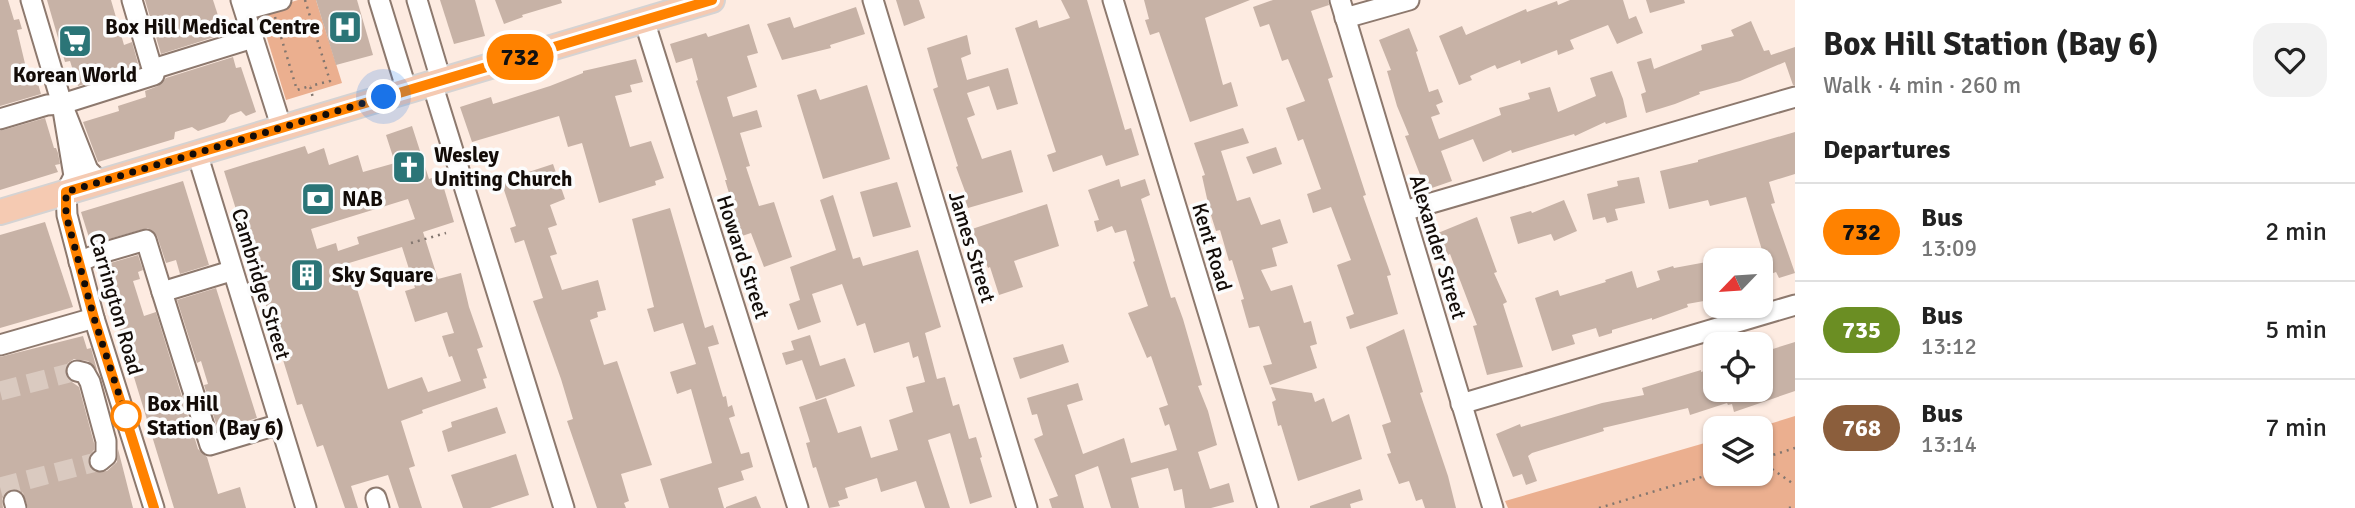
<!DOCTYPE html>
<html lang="en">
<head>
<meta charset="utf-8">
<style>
  body { margin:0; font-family:Signika,sans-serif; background:#f2f2f2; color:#222; height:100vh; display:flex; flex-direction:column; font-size:26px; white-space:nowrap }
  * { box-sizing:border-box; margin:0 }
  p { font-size:23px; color:#767676 }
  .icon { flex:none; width:38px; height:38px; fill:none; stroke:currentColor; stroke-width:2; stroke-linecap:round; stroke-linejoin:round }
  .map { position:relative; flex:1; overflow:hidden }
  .sheet { display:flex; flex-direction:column; background:#fff; width:560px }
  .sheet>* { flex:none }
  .badge { padding:0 14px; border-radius:23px; font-size:24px; line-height:46px }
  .needle { width:46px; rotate:245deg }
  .controls { position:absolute; left:1703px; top:248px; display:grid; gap:14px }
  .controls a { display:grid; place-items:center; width:70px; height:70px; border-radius:14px; background:#fff; box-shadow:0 2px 5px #0004; font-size:35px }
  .you { position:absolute; width:35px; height:35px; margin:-18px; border:5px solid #fff; border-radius:50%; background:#1a73e8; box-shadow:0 0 0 10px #1a73e833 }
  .map>.badge { position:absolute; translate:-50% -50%; box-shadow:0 0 0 4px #fff }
  h2 { padding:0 28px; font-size:26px; line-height:63px }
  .round { display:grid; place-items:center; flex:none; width:74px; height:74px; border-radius:21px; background:#f2f2f2 }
  .head { display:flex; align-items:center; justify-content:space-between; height:119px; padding:0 28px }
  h1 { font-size:33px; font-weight:700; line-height:52px }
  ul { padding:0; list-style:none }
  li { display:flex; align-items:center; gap:21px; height:98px; padding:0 28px; border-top:2px solid #e0e0e0 }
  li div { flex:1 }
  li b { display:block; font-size:26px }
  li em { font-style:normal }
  li .badge { min-width:77px; font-weight:700; text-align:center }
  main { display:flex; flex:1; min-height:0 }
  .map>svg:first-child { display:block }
  .green { fill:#ebaf8f }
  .building { fill:#c7b2a6; fill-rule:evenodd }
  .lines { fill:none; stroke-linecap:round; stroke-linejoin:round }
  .minor-tunnel { stroke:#dacac0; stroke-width:19; stroke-dasharray:19 10; stroke-linecap:butt }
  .minor-casing { stroke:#8d796e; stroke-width:23 }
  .major-casing { stroke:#d5d3d3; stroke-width:28 }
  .path { stroke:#82766f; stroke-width:2.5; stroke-dasharray:2 5; stroke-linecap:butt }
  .minor { stroke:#fff; stroke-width:19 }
  .major { stroke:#f5cab2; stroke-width:24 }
  .line-casing { stroke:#fff; stroke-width:16 }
  .line { stroke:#ff8200; stroke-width:10 }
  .walk { stroke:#130c08; stroke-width:7; stroke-dasharray:0 12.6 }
  .stop-dot { fill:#fff; stroke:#ff8200; stroke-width:3.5 }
  .labels { text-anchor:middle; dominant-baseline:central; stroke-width:7; stroke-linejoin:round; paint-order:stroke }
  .poi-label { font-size:21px; font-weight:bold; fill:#130c08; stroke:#fcfcfc; text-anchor:start }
  .street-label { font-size:21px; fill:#130c08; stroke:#fcfcfc }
  .stop-label { font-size:21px; font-weight:bold; fill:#130c08; stroke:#fcfcfc; text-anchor:start }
</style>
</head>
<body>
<main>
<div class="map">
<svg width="1795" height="508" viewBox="0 0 1795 508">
  <rect width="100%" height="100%" fill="#fdebe1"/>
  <g class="green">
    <polygon points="298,0 316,0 342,83 286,100 259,12"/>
    <polygon points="1795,416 1795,508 1508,508 1505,501 1715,440 1715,474 1760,474 1760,429 1753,429"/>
  </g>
  <g class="building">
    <polygon points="0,0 8,0 14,20 19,19 22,29 17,30 27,72 34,70 41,94 0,106"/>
    <polygon points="47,0 111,0 124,45 132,42 139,67 78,86 70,61 65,62"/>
    <polygon points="145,0 213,0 224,34 161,54"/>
    <polygon points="316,0 357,0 373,55 336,65"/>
    <polygon points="440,0 475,0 485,36 454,44"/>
    <polygon points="495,0 561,0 562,3 522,15 523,17 504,24"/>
    <polygon points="896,0 919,0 925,18 904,26"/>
    <polygon points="1061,0 1087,0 1125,130 1131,128 1139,155 1106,166 1102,155 1053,172 1047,155 1056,152 1015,28 1037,20 1039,28 1070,18"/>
    <polygon points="1144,0 1250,0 1205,18 1223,85 1231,82 1238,106 1190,122 1159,32 1150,35 1145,20 1149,19"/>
    <polygon points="1273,0 1328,0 1329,5 1311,11 1333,77 1328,79 1366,195 1363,196 1391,275 1387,276 1398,314 1350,329 1346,317 1354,314 1337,265 1351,260 1331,207 1313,213 1307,194 1321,189 1303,139 1298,141 1286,108 1305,101 1288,59 1282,61 1269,24 1260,27 1253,7"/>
    <polygon points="1570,0 1623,0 1629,19 1636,16 1643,33 1617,44 1608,25 1570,40 1574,49 1558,55 1557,50 1521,64 1520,60 1497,69 1495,65 1470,76 1472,80 1459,85 1439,36 1462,26 1466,35 1526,9 1527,12 1557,1 1558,5"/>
    <polygon points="1646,0 1684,0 1685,3 1650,13"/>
    <polygon points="856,7 865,34 830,45 831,48 782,60 767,24 790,17 794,28"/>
    <polygon points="1751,21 1764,51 1769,50 1771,55 1795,47 1795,85 1793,85 1785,62 1740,81 1699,92 1700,94 1675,104 1646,113 1641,94 1646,92 1637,62 1651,58 1654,69 1702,50 1701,45 1734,36 1731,30"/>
    <polygon points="749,24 758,53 747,56 757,87 727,97 733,117 757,110 762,127 740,133 750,166 746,167 759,206 774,202 792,257 764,267 751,233 739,237 733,214 735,213 725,180 727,180 696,81 698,80 692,58 676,63 670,44 706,33 708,37"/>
    <polygon points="1409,28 1418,51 1416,52 1429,92 1438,89 1443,102 1436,105 1440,114 1431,117 1439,139 1501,115 1499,108 1530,99 1528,93 1550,87 1558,112 1596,96 1590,78 1612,71 1623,99 1627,117 1606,124 1605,122 1575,136 1574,134 1512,153 1511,150 1483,162 1473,139 1441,151 1452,181 1426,190 1405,136 1409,135 1397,106 1387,71 1391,70 1379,40"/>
    <polygon points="967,35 971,54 961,58 967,80 1008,68 1018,104 997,110 989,86 967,93 975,115 967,118 982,159 1011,150 1023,192 968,208 963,194 966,194 956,167 958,166 933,89 938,87 927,48"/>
    <polygon points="233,57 236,68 241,67 256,112 246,116 241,111 230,115 225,122 198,131 192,127 175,132 174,139 98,162 83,122 119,111 118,106 146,97 145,91 158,86 166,78"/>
    <polygon points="636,59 643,82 630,85 632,92 615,96 630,147 651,141 664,178 655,181 656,185 599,203 582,143 568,147 559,116 472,142 460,107 491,97 493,104 550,86 583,73 583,71"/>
    <polygon points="867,85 890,159 823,179 797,95 816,89 820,100"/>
    <polygon points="45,118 54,148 56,148 58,153 60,164 55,165 58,172 0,190 0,131"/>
    <path d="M412,126L429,179L440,175L454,222L423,232L438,279L461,273L469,307L483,347L477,349L487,378L483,379L486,388L422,410L423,413L401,421L415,466L409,468L422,508H399L388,475L351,486L358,508H345L323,445L317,447L302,404L297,405L257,276L264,274L256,248L249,251L224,171L305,146L308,154L324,148L329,165L358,155L363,172L395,163L386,135ZM408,199L415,219L357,237L359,244L338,251L336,243L317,249L311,229ZM402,247L415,288L405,291L415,322L447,312L454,333L442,336L449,357L452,356L461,381L428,392L422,377L388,389L349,263Z"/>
    <polygon points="1243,128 1249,143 1221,151 1237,201 1250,197 1261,225 1280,219 1288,243 1272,248 1277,266 1261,270 1271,291 1292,285 1304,323 1311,321 1317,344 1310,346 1317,368 1270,385 1263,366 1272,364 1259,326 1249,328 1241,300 1244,299 1232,260 1229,261 1220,230 1216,231 1210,212 1202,176 1205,175 1194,143"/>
    <polygon points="1795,132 1795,174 1769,182 1775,203 1771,204 1795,273 1779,278 1776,272 1760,278 1760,262 1765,260 1746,197 1710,206 1708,200 1669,209 1660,171 1698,162 1698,160"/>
    <polygon points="1276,147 1282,164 1253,174 1246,157"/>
    <polygon points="553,164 565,199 550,205 557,225 548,228 557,254 550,256 562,290 598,280 606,310 597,312 598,317 590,320 604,365 617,361 652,465 621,474 629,501 624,503 626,508 597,508 567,421 573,419 561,379 533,301 543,298 524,240 515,243 510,228 516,226 501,181"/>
    <polygon points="1639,177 1645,203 1615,209 1618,220 1607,223 1605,217 1593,220 1587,194 1618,186 1617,181"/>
    <polygon points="1119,179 1121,187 1145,179 1150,195 1141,199 1171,298 1175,297 1183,319 1202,385 1198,386 1208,411 1217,445 1198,452 1210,489 1229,483 1234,502 1211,508 1185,508 1182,489 1174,491 1168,468 1131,478 1139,508 1111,508 1098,466 1075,475 1084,508 1052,508 1049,499 1058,496 1034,439 1043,435 1037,414 1032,415 1027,398 1078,383 1083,400 1067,405 1083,454 1124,438 1131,463 1177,450 1169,424 1165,426 1159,408 1168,405 1151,356 1147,358 1128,313 1148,306 1133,262 1135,261 1126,230 1115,233 1112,226 1097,232 1094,221 1099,220 1088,190"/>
    <polygon points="183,181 209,265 180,274 176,260 166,263 157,236 148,228 91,244 81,212"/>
    <polygon points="897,182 911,227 873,237 860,192"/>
    <polygon points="833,195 853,259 860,257 863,266 918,250 941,327 925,333 937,379 945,377 953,406 959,404 969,439 976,437 982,457 980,458 992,497 970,504 950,433 928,440 950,508 925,508 916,481 881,492 877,478 845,488 848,498 838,501 840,506 829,508 816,467 813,468 806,443 810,442 799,407 826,398 838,433 861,426 871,458 898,450 889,420 913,412 906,387 925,382 918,356 913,358 909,342 874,353 865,323 857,326 842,284 812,294 821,322 798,330 789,304 800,300 790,267 836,250 820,200"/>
    <polygon points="1564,200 1577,231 1554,241 1551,234 1518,244 1510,217 1531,211 1532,213"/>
    <polygon points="1047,204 1059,246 1014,261 1023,287 999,295 990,267 988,268 972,229"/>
    <polygon points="670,208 705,328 713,325 719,344 708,347 723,397 726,396 728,407 732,405 735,416 729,418 741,454 749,452 753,467 741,471 744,480 718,488 724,508 669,508 660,479 712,463 691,389 677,394 670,372 696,364 683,323 654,332 647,309 654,307 632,219"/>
    <polygon points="1477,217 1497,272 1494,273 1507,302 1503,304 1523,367 1487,375 1473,326 1477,325 1450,254 1448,255 1438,233"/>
    <polygon points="45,222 73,307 0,328 0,235"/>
    <polygon points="138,255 143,270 138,272 140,279 133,281 144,316 156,312 198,449 207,457 218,494 240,487 246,508 174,508 100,266"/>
    <polygon points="1712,261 1715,277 1715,299 1687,304 1688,307 1652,320 1652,318 1612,330 1612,333 1599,337 1596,328 1572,335 1575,344 1552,351 1535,298 1558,290 1560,296 1606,282 1605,280 1632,271 1637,288 1660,280 1657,271 1673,266 1674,268"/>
    <polygon points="216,288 257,418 218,430 204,385 208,384 201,361 197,363 177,300"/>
    <polygon points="1404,329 1423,392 1420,393 1448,476 1456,508 1425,508 1422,499 1416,501 1409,481 1399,484 1387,454 1391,453 1382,425 1391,422 1366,347"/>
    <polygon points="810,335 820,366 845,358 855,386 816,400 802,360 786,365 782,353 794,350 791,341"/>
    <polygon points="83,336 87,349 91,348 97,370 88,361 74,359 68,363 65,374 69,380 79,387 94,443 94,450 89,456 88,464 95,472 107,471 117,462 118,449 133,508 28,508 23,493 16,489 5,493 2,499 3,508 0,508 0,357"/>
    <polygon points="1795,342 1795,391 1734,412 1732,404 1728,405 1727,403 1690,415 1688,408 1603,428 1604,431 1532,453 1528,456 1537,481 1526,485 1522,474 1513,477 1496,434 1520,424 1521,427 1602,403 1644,395 1642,388 1701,370 1701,372 1715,368 1715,390 1760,390 1760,353"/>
    <polygon points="1063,344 1069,362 1020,379 1013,358"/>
    <polygon points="1271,387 1312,393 1315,402 1324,398 1332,422 1349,414 1362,459 1298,481 1281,425 1278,426 1272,402 1276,400"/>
    <polygon points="497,407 506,433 448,452 442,431 452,427 451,422"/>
    <polygon points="516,454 529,495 490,508 463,508 451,475"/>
    <polygon points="1360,489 1363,500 1350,504 1351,508 1310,508 1310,506"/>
    <polygon points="756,496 761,508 726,508 726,507"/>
  </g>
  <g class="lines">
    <g class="minor-tunnel">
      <polyline points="0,391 77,371"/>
      <polyline points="0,487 100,461"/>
    </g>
    <g class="minor-casing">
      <g id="minor">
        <polyline points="31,0 62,104 88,170 100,182"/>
        <polyline points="241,0 282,129"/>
        <polyline points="379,0 407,91"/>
        <polyline points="417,0 441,80"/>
        <polyline points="873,0 1027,508"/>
        <polyline points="1113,0 1268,508"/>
        <polyline points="1340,0 1493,508"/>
        <polyline points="245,10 281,0"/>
        <polyline points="1345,18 1409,0"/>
        <polyline points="644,20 798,508"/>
        <polyline points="153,69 253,38"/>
        <polyline points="432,83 564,508"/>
        <polyline points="62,104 74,176 66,192 67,215 94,318 154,508"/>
        <polyline points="0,119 47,105 62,104 154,75 132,0"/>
        <polyline points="197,153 306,508"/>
        <polyline points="1404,211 1795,97"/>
        <polyline points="79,262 98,254 146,240 162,292 231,271"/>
        <polyline points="162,292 210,445 280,424"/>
        <polyline points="0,345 94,318"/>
        <polyline points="77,371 85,373 90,382 106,441 106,456 100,461"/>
        <polyline points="1461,404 1795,305"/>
        <polyline points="376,498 379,508"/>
        <polyline points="14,501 16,508"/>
      </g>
    </g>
    <g class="major-casing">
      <polyline id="major" points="0,212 712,0"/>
    </g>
    <g class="path">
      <polyline points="305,0 330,81 310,86"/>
      <polyline points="275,17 297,90 310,86 313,98"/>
      <polyline points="411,243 446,233"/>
      <polyline points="1764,458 1769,467 1795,485"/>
      <polyline points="1760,459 1795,448"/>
      <polyline points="1599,508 1715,473"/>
      <polyline points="1789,508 1795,506"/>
    </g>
    <use href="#minor" class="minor"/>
    <use href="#major" class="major"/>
  </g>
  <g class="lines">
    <g class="line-casing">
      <polyline id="line" points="154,508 94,318 66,215 66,192 712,0"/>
    </g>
    <use href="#line" class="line"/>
    <polyline class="walk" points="126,416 94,318 66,215 66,192 384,97"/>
  </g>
  <defs>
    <g id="hospital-square" transform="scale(1.75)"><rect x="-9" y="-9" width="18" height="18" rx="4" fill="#2b7577" stroke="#fcfcfc"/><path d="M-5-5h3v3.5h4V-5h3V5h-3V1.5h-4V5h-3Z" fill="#fff"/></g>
    <g id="supermarket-square" transform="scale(1.75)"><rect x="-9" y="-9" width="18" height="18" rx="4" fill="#2b7577" stroke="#fcfcfc"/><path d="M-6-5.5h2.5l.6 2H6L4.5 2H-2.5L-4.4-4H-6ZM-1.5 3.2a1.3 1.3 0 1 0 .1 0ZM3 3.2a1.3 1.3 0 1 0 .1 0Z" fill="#fff"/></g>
    <g id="church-square" transform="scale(1.75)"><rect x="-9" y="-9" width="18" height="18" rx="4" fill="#2b7577" stroke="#fcfcfc"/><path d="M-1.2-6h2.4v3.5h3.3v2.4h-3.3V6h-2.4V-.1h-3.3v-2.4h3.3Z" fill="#fff"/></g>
    <g id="bank-square" transform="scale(1.75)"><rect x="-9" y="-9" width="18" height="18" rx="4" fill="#2b7577" stroke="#fcfcfc"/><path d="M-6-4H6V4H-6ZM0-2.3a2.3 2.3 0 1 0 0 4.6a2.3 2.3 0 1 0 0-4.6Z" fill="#fff"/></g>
    <g id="building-square" transform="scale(1.75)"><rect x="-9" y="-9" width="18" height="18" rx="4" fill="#2b7577" stroke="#fcfcfc"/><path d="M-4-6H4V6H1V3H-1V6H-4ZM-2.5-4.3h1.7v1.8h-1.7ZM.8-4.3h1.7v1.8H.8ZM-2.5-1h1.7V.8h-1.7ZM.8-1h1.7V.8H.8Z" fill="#fff"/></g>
  </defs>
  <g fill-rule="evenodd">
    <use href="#hospital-square" x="345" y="27"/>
    <use href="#supermarket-square" x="75" y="41"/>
    <use href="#church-square" x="409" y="167"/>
    <use href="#bank-square" x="318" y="199"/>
    <use href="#building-square" x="307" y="275"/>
  </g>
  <circle class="stop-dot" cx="126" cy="416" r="14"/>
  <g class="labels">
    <g class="poi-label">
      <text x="320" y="27" text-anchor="end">Box Hill Medical Centre</text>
      <text x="75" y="75" text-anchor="middle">Korean World</text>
      <text x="434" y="155">Wesley<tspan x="434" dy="24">Uniting Church</tspan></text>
      <text x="342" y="199">NAB</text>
      <text x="332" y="275">Sky Square</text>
    </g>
    <g class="street-label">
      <text transform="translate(972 247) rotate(73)">James Street</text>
      <text transform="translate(1212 247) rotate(73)">Kent Road</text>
      <text transform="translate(1438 247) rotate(73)">Alexander Street</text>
      <text transform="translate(743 257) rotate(72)">Howard Street</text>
      <text transform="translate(261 284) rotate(73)">Cambridge Street</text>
      <text transform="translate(116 304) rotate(74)">Carrington Road</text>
    </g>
    <g class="stop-label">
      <text x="147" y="404">Box Hill<tspan x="147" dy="24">Station (Bay 6)</tspan></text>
    </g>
  </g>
</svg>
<div class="controls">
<a><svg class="needle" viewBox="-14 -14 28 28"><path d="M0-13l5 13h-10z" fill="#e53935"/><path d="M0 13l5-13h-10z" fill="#767676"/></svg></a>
<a><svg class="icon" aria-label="locate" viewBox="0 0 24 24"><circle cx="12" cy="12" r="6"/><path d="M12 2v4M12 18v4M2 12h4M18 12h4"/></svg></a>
<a><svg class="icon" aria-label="layers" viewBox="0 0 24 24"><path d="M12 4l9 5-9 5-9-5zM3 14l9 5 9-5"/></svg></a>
</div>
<div class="you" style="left:384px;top:97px"></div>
<b class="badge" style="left:520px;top:57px;background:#ff8200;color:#111">732</b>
</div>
<section class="sheet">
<div class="head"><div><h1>Box Hill Station (Bay 6)</h1><p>Walk · 4 min · 260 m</p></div><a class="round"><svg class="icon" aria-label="heart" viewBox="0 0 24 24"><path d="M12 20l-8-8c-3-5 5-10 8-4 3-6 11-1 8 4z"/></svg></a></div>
<h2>Departures</h2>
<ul>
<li><span class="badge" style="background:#ff8200;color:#111">732</span><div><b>Bus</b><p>13:09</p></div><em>2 min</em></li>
<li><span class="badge" style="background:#6b8e23;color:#fff">735</span><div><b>Bus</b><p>13:12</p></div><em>5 min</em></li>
<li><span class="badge" style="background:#8b5e3c;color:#fff">768</span><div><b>Bus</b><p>13:14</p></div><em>7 min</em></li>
</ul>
</section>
</main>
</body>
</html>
